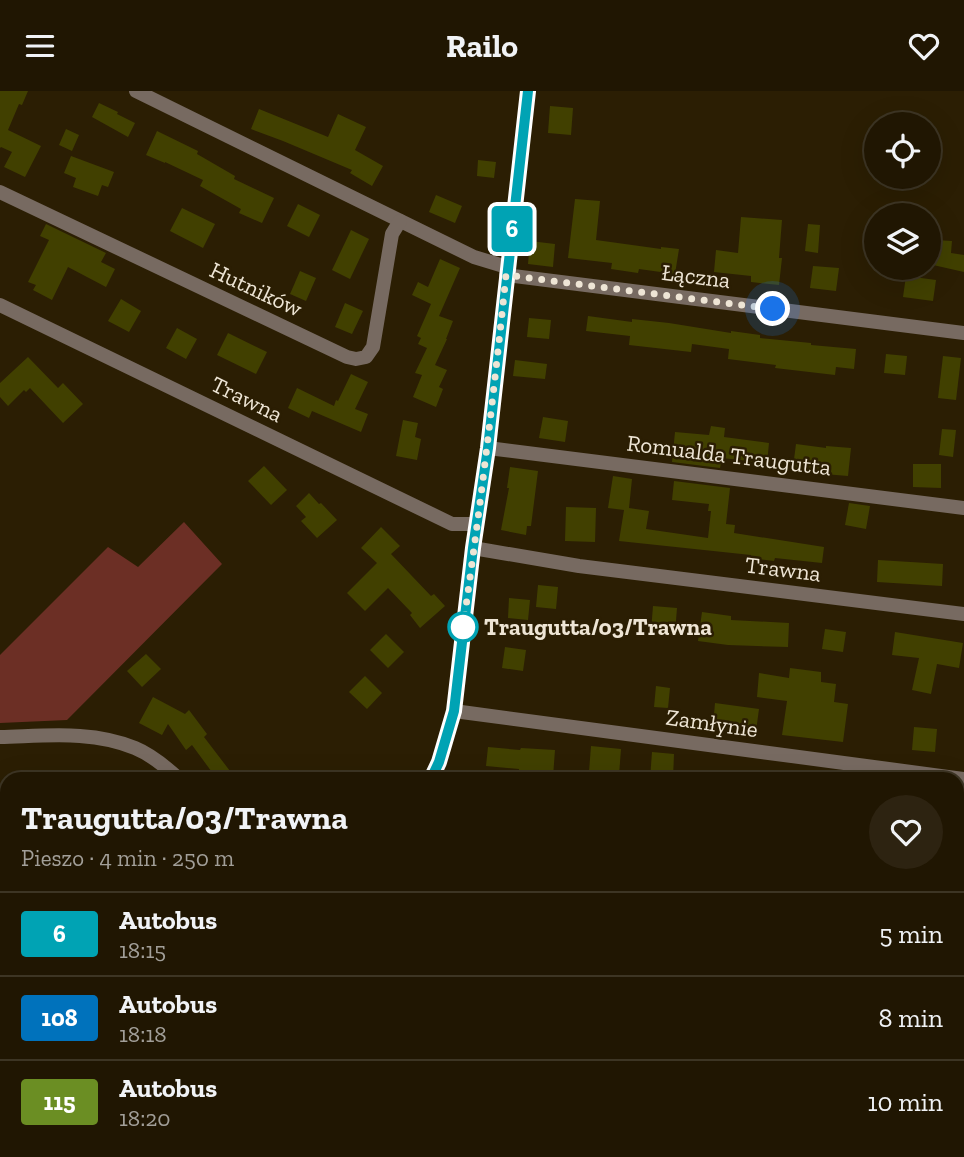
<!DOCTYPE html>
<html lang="pl">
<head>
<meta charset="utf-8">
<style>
  body { margin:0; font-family:"Zilla Slab",serif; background:#2d2311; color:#f1f3f6; height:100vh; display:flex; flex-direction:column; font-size:26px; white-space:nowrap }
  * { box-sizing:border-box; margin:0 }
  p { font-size:23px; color:#a29f99 }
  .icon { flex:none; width:38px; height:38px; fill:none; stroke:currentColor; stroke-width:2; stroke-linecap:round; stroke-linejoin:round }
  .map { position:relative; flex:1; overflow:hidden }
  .sheet { position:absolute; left:0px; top:681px; width:964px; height:387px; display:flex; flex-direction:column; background:#201602; border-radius:21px 21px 0 0; box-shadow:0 7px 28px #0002,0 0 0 2px #3d3524 }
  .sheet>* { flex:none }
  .badge { padding:0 14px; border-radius:5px; font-size:24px; line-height:46px }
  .tools { position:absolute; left:864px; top:21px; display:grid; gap:14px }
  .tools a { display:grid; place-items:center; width:77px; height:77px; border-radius:50%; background:#201602; box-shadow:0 7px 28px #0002,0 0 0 2px #3d3524; font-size:35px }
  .you { position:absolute; width:35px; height:35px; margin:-18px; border:5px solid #fff; border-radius:50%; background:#1a73e8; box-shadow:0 0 0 10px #1a73e833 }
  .map>.badge { position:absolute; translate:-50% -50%; box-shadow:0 0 0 4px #fff }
  .round { display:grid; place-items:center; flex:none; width:74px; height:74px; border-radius:37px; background:#2d2311 }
  .head { display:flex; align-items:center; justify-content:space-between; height:119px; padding:0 21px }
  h1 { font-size:33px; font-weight:700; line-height:52px }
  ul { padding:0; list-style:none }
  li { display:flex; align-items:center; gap:21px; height:84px; padding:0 21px; border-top:2px solid #3d3524 }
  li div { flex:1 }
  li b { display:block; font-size:26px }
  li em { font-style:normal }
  li .badge { min-width:77px; font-weight:700; text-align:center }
  header { display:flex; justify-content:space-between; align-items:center; height:91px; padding:0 21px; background:#201602; font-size:32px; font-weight:700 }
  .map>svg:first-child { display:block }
  .green { fill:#6c2f25 }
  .building { fill:#414000 }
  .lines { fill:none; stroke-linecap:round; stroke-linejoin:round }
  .street { stroke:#776a61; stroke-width:14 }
  .secondary { stroke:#a89486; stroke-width:14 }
  .line-casing { stroke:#fff; stroke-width:16 }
  .line { stroke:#00a3b4; stroke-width:10 }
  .walk { stroke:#eee5d5; stroke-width:7; stroke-dasharray:0 12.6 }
  .stop-dot { fill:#fff; stroke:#00a3b4; stroke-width:3.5 }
  .labels { text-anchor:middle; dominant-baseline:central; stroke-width:5; stroke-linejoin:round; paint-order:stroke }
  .street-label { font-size:23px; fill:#eee5d5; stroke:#2b1e03 }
  .stop-label { font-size:23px; font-weight:bold; fill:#eee5d5; stroke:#2b1e03; text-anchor:start }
</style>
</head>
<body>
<header><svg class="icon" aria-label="menu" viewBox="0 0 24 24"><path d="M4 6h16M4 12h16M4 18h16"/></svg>Railo<svg class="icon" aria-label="heart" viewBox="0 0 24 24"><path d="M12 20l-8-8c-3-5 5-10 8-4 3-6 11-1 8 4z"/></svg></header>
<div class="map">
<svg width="964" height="1066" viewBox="0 0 964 1066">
  <rect width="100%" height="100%" fill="#2b1e03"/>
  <g class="green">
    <polygon points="184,431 222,473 67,629 0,632 0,564 108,456 138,476"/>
    <polygon points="964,797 964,974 957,987 957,798"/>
  </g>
  <g class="building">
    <polygon points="0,0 28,0 22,14 19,13 8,39 41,55 25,86 4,76 12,61 1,56 0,57"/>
    <polygon points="99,12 118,21 117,23 135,32 128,46 92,26"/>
    <polygon points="550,15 573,17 571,44 548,42"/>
    <polygon points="259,18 328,46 338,23 366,36 355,59 383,75 372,95 350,82 352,79 283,50 251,38"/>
    <polygon points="66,38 79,44 72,60 59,54"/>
    <polygon points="157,40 198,60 197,63 235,85 234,88 274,107 262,132 239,122 241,118 200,95 203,89 165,71 165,72 146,64"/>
    <polygon points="71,65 114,81 108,96 102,94 98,105 73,96 76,87 64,82"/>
    <polygon points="478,69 496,71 494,87 477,85"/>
    <polygon points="436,104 462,115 455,132 429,121"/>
    <polygon points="575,108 600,110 596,149 661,158 661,156 679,158 675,183 639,178 638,182 611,178 612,172 568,167"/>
    <polygon points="298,113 320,124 309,146 287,135"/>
    <polygon points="182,117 215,133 203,157 170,140"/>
    <polygon points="741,126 782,129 779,167 782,167 779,194 751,191 751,185 714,181 716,159 738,162"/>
    <polygon points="46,133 106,162 101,171 115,178 106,196 68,176 52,209 33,199 36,194 28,191 49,149 40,145"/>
    <polygon points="808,133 820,134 818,162 805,160"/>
    <polygon points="351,139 369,148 350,188 332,179"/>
    <polygon points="935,149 952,150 951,162 964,164 964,181 933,174"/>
    <polygon points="530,150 555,153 553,176 528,173"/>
    <polygon points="440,168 460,177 439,225 453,230 446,248 447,248 435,274 447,279 439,296 443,298 436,316 413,306 422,284 415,282 427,257 418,253 421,247 417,245 431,213 412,204 418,191 428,196"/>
    <polygon points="813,175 839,177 836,200 810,197"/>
    <polygon points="300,180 316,187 306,210 290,203"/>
    <polygon points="906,185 936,189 933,210 903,206"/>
    <polygon points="121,208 141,220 129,241 108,230"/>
    <polygon points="345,212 363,220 352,243 335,236"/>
    <polygon points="588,225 632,231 632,228 669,232 731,242 731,240 760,244 760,247 811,252 811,254 856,258 854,278 836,276 835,284 775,277 776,274 728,268 729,258 692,253 691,261 629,254 630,245 586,240"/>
    <polygon points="529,227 551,229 549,248 527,246"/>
    <polygon points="177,237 197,248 186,268 166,257"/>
    <polygon points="228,242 267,261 256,283 217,264"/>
    <polygon points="886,263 907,265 905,284 884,282"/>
    <polygon points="943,265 961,267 956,309 938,307"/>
    <polygon points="28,266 58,297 63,292 83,313 63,332 30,297 26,301 24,299 8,315 0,306 0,292"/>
    <polygon points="515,269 547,273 545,288 513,285"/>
    <polygon points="351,283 368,291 355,318 368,323 361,341 312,320 309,327 288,317 297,297 334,315 336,309 338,310"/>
    <polygon points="543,326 568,330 565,351 539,347"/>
    <polygon points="403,329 418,332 415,346 421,348 417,369 396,365"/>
    <polygon points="711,335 725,337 724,346 769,352 767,372 722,367 720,377 672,371 675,341 709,344"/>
    <polygon points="942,338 956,339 953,366 939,364"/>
    <polygon points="796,353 826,357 826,355 851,357 848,385 824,383 824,379 793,376"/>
    <polygon points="913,373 941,373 941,397 913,396"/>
    <polygon points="264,375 287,399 271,414 248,390"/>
    <polygon points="510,376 538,380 531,435 527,435 526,444 501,439 509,397 507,397"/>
    <polygon points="613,385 632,388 629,417 649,420 646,438 708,447 711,420 708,420 709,413 672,409 674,390 730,397 726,433 735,434 734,442 824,456 822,472 775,467 774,470 751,467 751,464 619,450 624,419 608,417"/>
    <polygon points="309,402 319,413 321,412 337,429 317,447 301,430 306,426 296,415"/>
    <polygon points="849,412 870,415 866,438 845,434"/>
    <polygon points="566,416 596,417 595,451 565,450"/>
    <polygon points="381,436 400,455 391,463 431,505 434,503 445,515 420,537 410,524 412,522 388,497 365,520 347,502 377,472 361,457"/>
    <polygon points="878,469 943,473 942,495 877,491"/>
    <polygon points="538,494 558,496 556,518 536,516"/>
    <polygon points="509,507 530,509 528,529 508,527"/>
    <polygon points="653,515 677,517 675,542 651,540"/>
    <polygon points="702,521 731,525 731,529 789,532 788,556 728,554 698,550"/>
    <polygon points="825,538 846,541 843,561 822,558"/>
    <polygon points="895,541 963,552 959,577 937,573 931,603 912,599 919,567 892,564"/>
    <polygon points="386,543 404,561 388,577 370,559"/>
    <polygon points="505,556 526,559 523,580 502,577"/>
    <polygon points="146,563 161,578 142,596 127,580"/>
    <polygon points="790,577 821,581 821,591 836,593 834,611 848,613 843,651 782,644 787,610 757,606 759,582 789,587"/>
    <polygon points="365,585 382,602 367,618 349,601"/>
    <polygon points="656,595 670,597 668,617 654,616"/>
    <polygon points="153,606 185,623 189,619 207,643 204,646 230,680 217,688 192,654 186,659 168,633 162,644 139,632"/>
    <polygon points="715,612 759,618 756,640 713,635"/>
    <polygon points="914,636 937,638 935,661 912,659"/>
    <polygon points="591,655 621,658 619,684 589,681"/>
    <polygon points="488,656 520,659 521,657 555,659 553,686 519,683 519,678 486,675"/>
    <polygon points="652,661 674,663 673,688 650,688"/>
  </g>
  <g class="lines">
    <g class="street">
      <polyline points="136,0 474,166 507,176"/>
      <polyline points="0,101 347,266 356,268 366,266 373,256 392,143 400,130"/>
      <polyline points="506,184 964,242"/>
      <polyline points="0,214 452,433 476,433"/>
      <polyline points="488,357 964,417"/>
      <polyline points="473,457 579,475 964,523"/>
      <polyline points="454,620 964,688"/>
      <path d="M0,646C45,645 92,639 135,657C152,664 166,676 179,688"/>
      <polyline points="357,1060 359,1066"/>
      <polyline points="689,1066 705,1060"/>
    </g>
    <g class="secondary">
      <polyline points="431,688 439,671 454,620 473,457 488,357 528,0"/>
      <polyline points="0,1016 7,1011"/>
    </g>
  </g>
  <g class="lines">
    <g class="line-casing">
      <polyline id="line" points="431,688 439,671 454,620 473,457 488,357 528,0"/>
    </g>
    <use href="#line" class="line"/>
    <path class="walk" d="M463,536C480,419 494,302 506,184L773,218"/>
  </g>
  <circle class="stop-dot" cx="463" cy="536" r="14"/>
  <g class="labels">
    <g class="street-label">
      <text transform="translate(696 185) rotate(7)">Łączna</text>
      <text transform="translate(256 198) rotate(25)">Hutników</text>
      <text transform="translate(247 308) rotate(26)">Trawna</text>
      <text transform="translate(729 364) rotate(7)">Romualda Traugutta</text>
      <text transform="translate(783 478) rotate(7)">Trawna</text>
      <text transform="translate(712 632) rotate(8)">Zamłynie</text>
    </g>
    <g class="stop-label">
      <text x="484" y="536">Traugutta/03/Trawna</text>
    </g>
  </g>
</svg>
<div class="tools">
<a><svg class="icon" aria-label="locate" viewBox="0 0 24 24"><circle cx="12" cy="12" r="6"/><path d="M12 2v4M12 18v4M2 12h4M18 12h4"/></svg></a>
<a><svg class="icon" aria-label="layers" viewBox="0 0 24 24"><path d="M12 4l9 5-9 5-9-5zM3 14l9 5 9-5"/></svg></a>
</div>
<div class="you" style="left:773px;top:218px"></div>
<b class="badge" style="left:512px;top:138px;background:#00a3b4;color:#fff">6</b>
<section class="sheet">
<div class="head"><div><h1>Traugutta/03/Trawna</h1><p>Pieszo · 4 min · 250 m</p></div><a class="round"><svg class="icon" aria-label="heart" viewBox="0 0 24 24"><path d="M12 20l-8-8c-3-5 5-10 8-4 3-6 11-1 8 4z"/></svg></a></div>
<ul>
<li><span class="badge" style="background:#00a3b4;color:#fff">6</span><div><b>Autobus</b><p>18:15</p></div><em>5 min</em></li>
<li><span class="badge" style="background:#0072bc;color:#fff">108</span><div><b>Autobus</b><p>18:18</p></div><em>8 min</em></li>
<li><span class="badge" style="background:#6b8e23;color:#fff">115</span><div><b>Autobus</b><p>18:20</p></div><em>10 min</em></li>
</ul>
</section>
</div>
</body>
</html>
